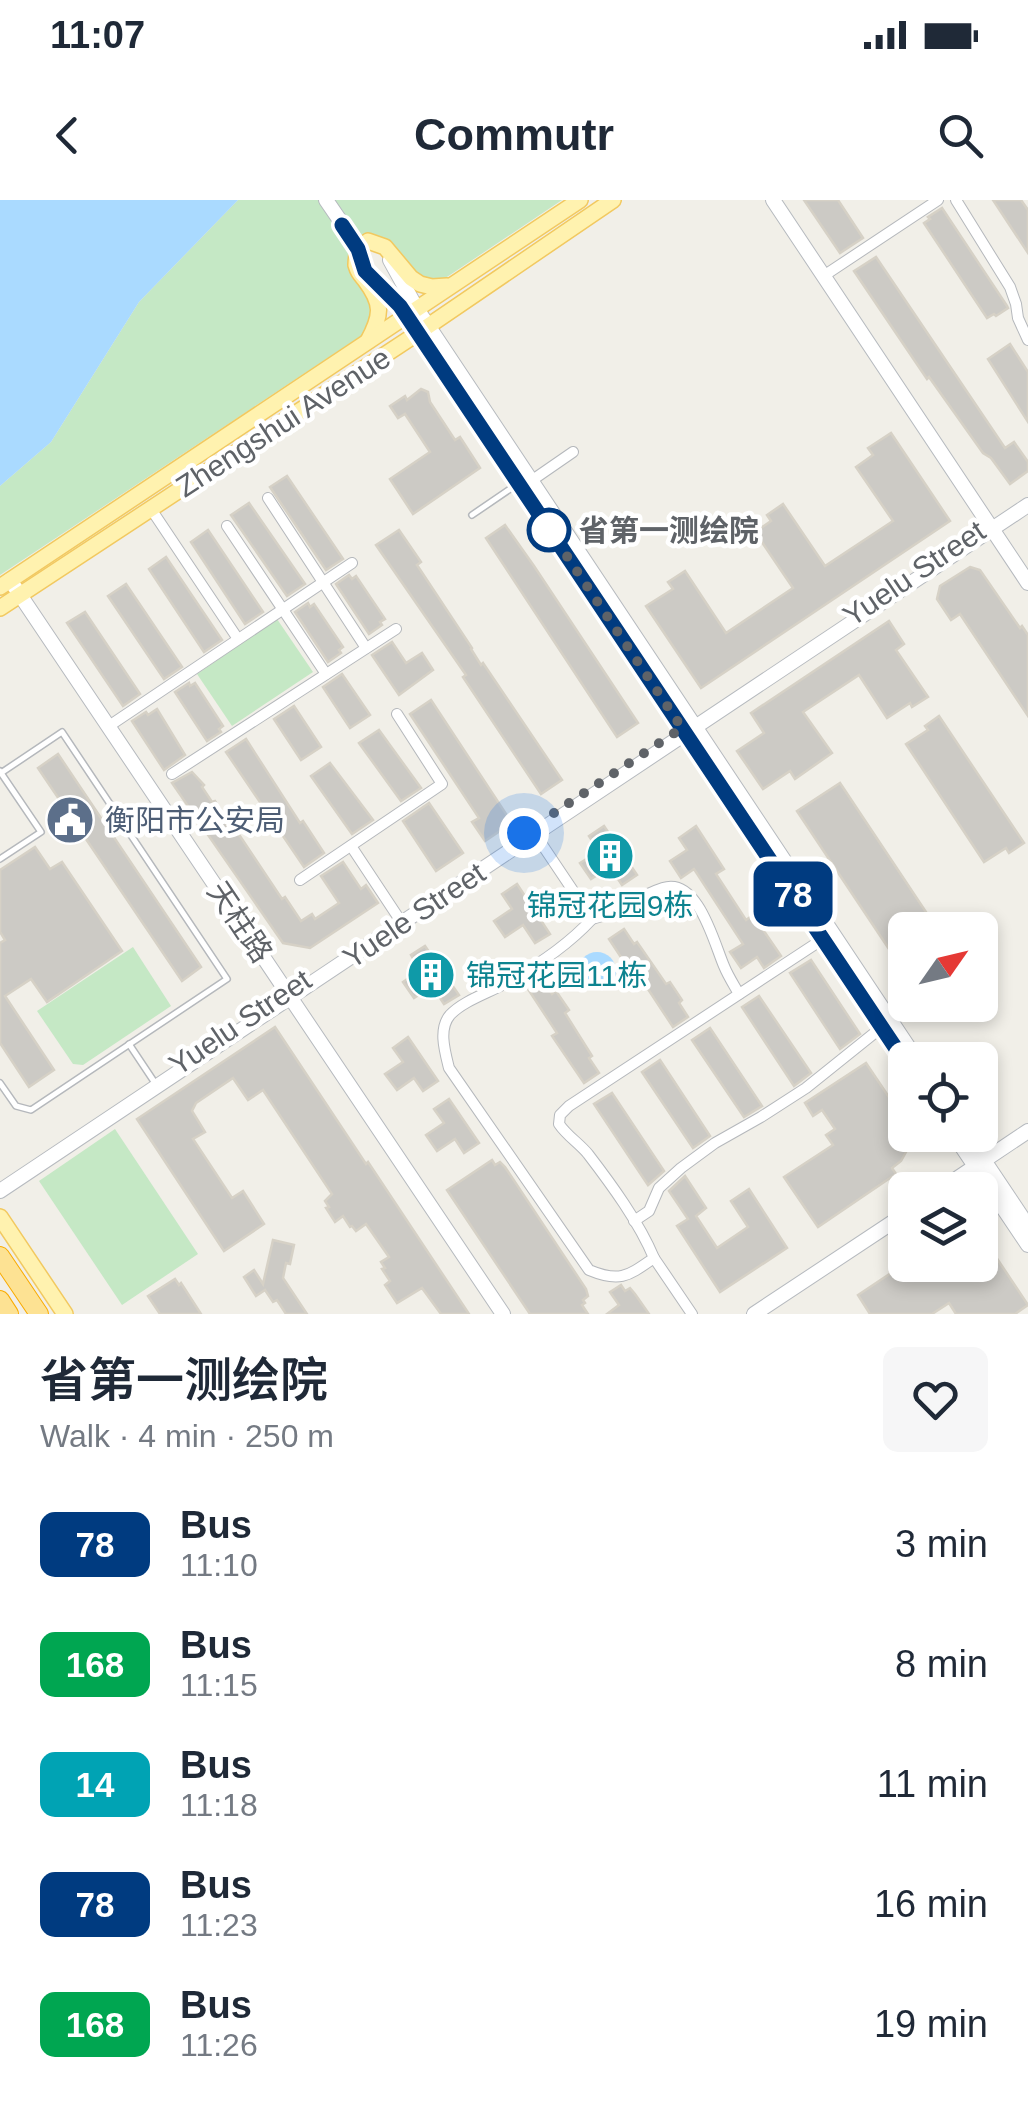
<!DOCTYPE html>
<html lang="en">
<head>
<meta charset="utf-8">
<style>
  body { margin:0; font-family:Helvetica,"Noto Sans SC",sans-serif; background:#f6f6f7; color:#1f2937; height:100vh; display:flex; flex-direction:column; font-size:38px; white-space:nowrap }
  * { box-sizing:border-box; margin:0 }
  p { font-size:32px; color:#747a83 }
  .icon { flex:none; width:55px; height:55px; fill:none; stroke:currentColor; stroke-width:2; stroke-linecap:round; stroke-linejoin:round }
  .map { position:relative; height:1114px; overflow:hidden }
  .sheet { display:flex; flex-direction:column; background:#fff; flex:1 }
  .sheet>* { flex:none }
  .badge { padding:0 20px; border-radius:15px; font-size:35px; line-height:65px }
  .needle { width:65px; rotate:56deg }
  .fabs { position:absolute; left:888px; top:712px; display:grid; gap:20px }
  .fabs a { display:grid; place-items:center; width:110px; height:110px; border-radius:15px; background:#fff; box-shadow:0 5px 15px #0003; font-size:50px }
  .you { position:absolute; width:50px; height:50px; margin:-25px; border:8px solid #fff; border-radius:50%; background:#1a73e8; box-shadow:0 0 0 15px #1a73e833 }
  .map>.badge { position:absolute; translate:-50% -50%; box-shadow:0 0 0 5px #fff }
  .round { display:grid; place-items:center; flex:none; width:105px; height:105px; border-radius:15px; background:#f6f6f7 }
  .head { display:flex; align-items:center; justify-content:space-between; height:170px; padding:0 40px }
  h1 { font-size:48px; font-weight:600; line-height:75px }
  ul { padding:0; list-style:none }
  li { display:flex; align-items:center; gap:30px; height:120px; padding:0 40px }
  li div { flex:1 }
  li b { display:block; font-size:38px }
  li em { font-style:normal }
  li .badge { min-width:110px; font-weight:700; text-align:center }
  .status { display:flex; justify-content:space-between; align-items:center; height:70px; padding:0 50px; background:#fff; direction:ltr }
  .status svg { height:28px; fill:currentColor }
  header { display:flex; justify-content:space-between; align-items:center; height:130px; padding:0 40px; background:#fff; font-size:45px; font-weight:600 }
  .map>svg:first-child { display:block }
  .green { fill:#c5e8c5 }
  .water { fill:#aadaff }
  .building { fill:#cccac5; stroke:#d6d1c6; stroke-width:2.5 }
  .lines { fill:none; stroke-linecap:round; stroke-linejoin:round }
  .lane-casing { stroke:#b5b8bc; stroke-width:8 }
  .street-casing { stroke:#b5b8bc; stroke-width:12 }
  .secondary-casing { stroke:#b6babf; stroke-width:16 }
  .primary-casing { stroke:#f2c960; stroke-width:18 }
  .highway-casing { stroke:#f9ab00; stroke-width:20 }
  .lane { stroke:#fff; stroke-width:5 }
  .street { stroke:#fff; stroke-width:10 }
  .secondary { stroke:#fff; stroke-width:14 }
  .primary { stroke:#fff2af; stroke-width:15 }
  .highway { stroke:#fde293; stroke-width:18 }
  .line-casing { stroke:#fff; stroke-width:22 }
  .line { stroke:#003b80; stroke-width:15 }
  .walk { stroke:#5f6368; stroke-width:10; stroke-dasharray:0 18 }
  .stop-dot { fill:#fff; stroke:#003b80; stroke-width:5 }
  .labels { text-anchor:middle; dominant-baseline:central; stroke-width:9; stroke-linejoin:round; paint-order:stroke }
  .street-label { font-size:30px; fill:#5f6368; stroke:#fff }
  .stop-label { font-size:30px; font-weight:bold; fill:#5f6368; stroke:#fff; text-anchor:start }
  .service-label { font-size:30px; fill:#4e5e75; stroke:#fff; text-anchor:start }
  .culture-label { font-size:30px; fill:#0d838f; stroke:#fff }
</style>
</head>
<body>
<div class="status"><b>11:07</b><svg viewBox="0 0 49 12"><path d="M0 12V9h3v3zM5 12V6h3v6zM10 12V3h3v9zM15 12V0h3v12zM26 1h20v11H26zM47 4h2v5h-2z"/></svg></div>
<header><svg class="icon" aria-label="back" viewBox="0 0 24 24"><path d="M15 5l-7 7 7 7"/></svg>Commutr<svg class="icon" aria-label="search" viewBox="0 0 24 24"><circle cx="10" cy="10" r="6"/><path d="M15 15l6 6"/></svg></header>
<div class="map">
<svg width="1028" height="1114" viewBox="0 0 1028 1114">
  <rect width="100%" height="100%" fill="#f1efe8"/>
  <g class="green">
    <polygon points="238,0 562,0 432,87 369,41 358,49 376,126 0,375 0,286 51,242 139,102"/>
    <polygon points="277,419 313,472 232,526 197,474"/>
    <polygon points="133,747 171,806 83,865 73,864 37,811"/>
    <polygon points="115,929 198,1054 122,1105 39,981"/>
  </g>
  <g class="water">
    <polygon points="0,0 238,0 139,102 51,242 0,286"/>
    <circle cx="597" cy="771" r="19"/>
  </g>
  <g class="building">
    <polygon points="804,0 838,0 863,38 840,53"/>
    <polygon points="993,0 1021,0 1028,10 1028,53"/>
    <polygon points="942,8 1007,106 1008,108 996,116 994,114 987,118 924,23 930,19 928,17"/>
    <polygon points="876,57 1005,248 1014,242 1028,262 1028,271 1010,284 991,258 983,253 929,177 927,179 854,71"/>
    <polygon points="1010,144 1028,172 1028,222 988,159"/>
    <polygon points="421,189 428,192 430,202 455,240 460,237 480,268 413,314 390,279 430,252 405,214 398,218 390,206 405,196 407,200"/>
    <polygon points="891,233 950,321 701,488 646,406 673,389 668,382 685,371 726,433 793,388 755,332 771,321 767,315 783,304 825,366 893,321 856,267 873,255 868,248"/>
    <polygon points="287,276 343,359 326,370 270,287"/>
    <polygon points="249,303 305,384 287,396 231,315"/>
    <polygon points="505,325 534,366 638,523 617,537 486,338"/>
    <polygon points="208,330 263,412 245,424 191,342"/>
    <polygon points="399,330 421,362 417,365 472,448 471,449 481,465 483,463 562,580 541,594 463,477 466,475 376,345"/>
    <polygon points="166,357 222,440 204,452 149,369"/>
    <polygon points="970,367 980,370 1020,428 1022,426 1028,435 1028,516 960,414 951,420 937,399 940,386"/>
    <polygon points="349,375 352,379 356,376 385,419 380,422 382,425 369,434 336,384"/>
    <polygon points="126,384 182,467 164,479 108,396"/>
    <polygon points="308,403 310,407 314,404 343,447 339,450 341,453 328,462 295,412"/>
    <polygon points="85,412 140,494 123,506 67,423"/>
    <polygon points="889,421 904,444 896,450 928,497 912,507 910,503 887,518 859,475 803,512 832,553 795,579 790,571 763,589 737,551 764,533 751,513"/>
    <polygon points="392,442 406,463 422,453 433,470 399,495 372,455"/>
    <polygon points="342,474 370,515 350,528 323,487"/>
    <polygon points="189,483 190,486 195,483 223,526 219,529 221,532 207,541 175,492"/>
    <polygon points="431,500 512,623 485,641 472,622 479,618 410,514"/>
    <polygon points="294,506 321,547 301,560 274,519"/>
    <polygon points="157,509 185,555 164,570 132,521 146,512 148,515"/>
    <polygon points="939,516 1024,643 1009,653 1006,648 984,662 906,544 928,530 925,526"/>
    <polygon points="379,530 421,588 401,601 359,543"/>
    <polygon points="246,539 300,623 303,621 324,653 304,667 226,552"/>
    <polygon points="58,554 201,767 182,781 38,568"/>
    <polygon points="330,563 373,620 352,634 311,576"/>
    <polygon points="192,572 204,585 202,587 212,602 215,601 220,609 218,611 230,630 234,627 282,699 285,697 301,721 312,714 315,719 339,703 321,676 343,662 361,689 366,685 378,703 310,748 283,743 172,583"/>
    <polygon points="840,583 938,730 905,730 905,773 797,611"/>
    <polygon points="429,603 463,653 436,671 403,621"/>
    <polygon points="604,626 637,675 622,685 610,667 591,679 580,663 599,651 589,636"/>
    <polygon points="696,626 724,669 716,674 746,720 753,715 781,756 764,768 757,757 741,768 730,752 743,744 694,669 681,678 670,661 687,650 679,638"/>
    <polygon points="35,647 50,669 62,662 122,751 47,802 31,779 5,796 54,870 29,887 0,843 0,743 5,740 0,732 0,670"/>
    <polygon points="517,684 550,734 535,743 523,725 505,737 494,721 512,709 502,694"/>
    <polygon points="624,729 634,744 637,742 666,784 670,782 682,800 679,803 688,817 673,827 644,783 640,786 609,739"/>
    <polygon points="425,746 459,795 444,804 432,786 414,798 403,782 420,770 411,755"/>
    <polygon points="811,760 860,834 840,849 790,773"/>
    <polygon points="542,779 552,794 556,791 569,810 565,813 592,856 589,858 599,873 584,883 552,836 557,833 528,789"/>
    <polygon points="759,796 811,873 794,886 742,807"/>
    <polygon points="275,827 366,964 368,962 469,1114 441,1114 422,1088 397,1103 385,1085 390,1081 382,1069 385,1068 381,1062 389,1057 366,1024 356,1031 352,1026 350,1027 343,1016 335,1022 326,1008 329,1007 325,1001 332,994 263,890 248,900 233,878 196,903 192,911 205,932 193,939 232,998 243,991 264,1024 224,1051 137,919"/>
    <polygon points="710,828 762,906 744,917 692,840"/>
    <polygon points="408,837 438,881 423,891 414,878 397,890 385,874 403,862 393,848"/>
    <polygon points="660,860 710,936 693,948 642,872"/>
    <polygon points="866,863 905,921 905,928 902,930 906,941 906,952 901,961 892,968 896,974 818,1027 784,977 833,945 826,935 835,929 822,910 813,916 805,903"/>
    <polygon points="612,893 664,971 648,985 594,904"/>
    <polygon points="449,899 479,943 464,953 455,939 437,951 426,935 444,923 434,909"/>
    <polygon points="492,960 495,965 500,962 505,967 586,1089 588,1096 583,1100 585,1103 582,1105 588,1114 530,1114 447,990"/>
    <polygon points="685,976 706,1008 696,1016 717,1048 748,1027 731,1001 749,989 787,1048 720,1092 677,1026 688,1019 669,991"/>
    <polygon points="980,1038 994,1054 1028,1105 1015,1114 956,1114 949,1103 932,1114 870,1114 858,1095 903,1065 980,1065"/>
    <polygon points="273,1040 294,1045 290,1064 286,1063 283,1078 307,1114 286,1114 277,1100 273,1102 265,1090 256,1096 244,1077 254,1070 263,1084"/>
    <polygon points="175,1079 179,1085 181,1083 201,1114 160,1114 148,1096"/>
    <polygon points="621,1085 625,1091 630,1088 635,1094 649,1114 607,1114 619,1105 610,1092"/>
  </g>
  <g class="lines">
    <g class="lane-casing">
      <g id="lane">
        <polyline points="472,315 516,285"/>
        <polyline points="0,571 1,573 62,532 227,779 31,910 16,906 0,883"/>
        <polyline points="0,659 41,632 1,573"/>
        <polyline points="129,844 153,880"/>
      </g>
    </g>
    <g class="street-casing">
      <g id="street">
        <polyline points="956,0 1010,87 1016,104 1018,118 1028,140"/>
        <polyline points="828,73 938,0"/>
        <polyline points="531,281 573,252"/>
        <polyline points="268,298 366,448"/>
        <polyline points="151,309 238,439"/>
        <polyline points="227,326 326,474"/>
        <polyline points="109,526 352,363"/>
        <polyline points="172,574 396,429"/>
        <path d="M535,634L592,719C618,713 638,696 663,688C698,677 714,743 724,766C728,776 734,785 739,794"/>
        <polyline points="351,646 398,717"/>
        <polyline points="300,680 442,584 397,514"/>
        <path d="M592,719C567,746 537,766 504,784C488,793 463,801 450,815C438,829 445,852 449,868L589,1070C620,1083 628,1076 654,1058C639,1022 611,984 588,954C579,943 567,936 559,924L560,915L569,906L823,739"/>
        <polyline points="634,1021 649,1011 659,988 681,968 715,943 761,917 806,888 882,827"/>
        <polyline points="654,1058 692,1114"/>
      </g>
    </g>
    <g class="secondary-casing">
      <g id="secondary">
        <polyline points="326,0 352,38 365,71 400,106 905,862"/>
        <polyline points="773,0 1028,383"/>
        <polyline points="390,60 417,109 917,860"/>
        <polyline points="10,380 503,1114"/>
        <polyline points="954,935 1028,1045"/>
        <polyline points="967,935 1028,1026"/>
        <polyline points="940,990 1028,931"/>
        <polyline points="0,991 1028,305"/>
        <polyline points="754,1114 905,1014"/>
      </g>
    </g>
    <g class="primary-casing">
      <g id="primary">
        <polyline points="368,41 385,47 411,78 420,84 432,87 447,86"/>
        <path d="M358,49C357,52 356,62 356,65C358,72 360,74 365,80C383,104 382,115 368,141"/>
        <polyline points="0,387 580,0"/>
        <polyline points="0,408 418,133 613,0"/>
        <polyline points="0,1017 65,1114"/>
      </g>
    </g>
    <g class="highway-casing">
      <g id="highway">
        <polyline points="0,1056 39,1114"/>
        <polyline points="0,1100 9,1114"/>
      </g>
    </g>
    <use href="#lane" class="lane"/>
    <use href="#street" class="street"/>
    <use href="#secondary" class="secondary"/>
    <use href="#primary" class="primary"/>
    <use href="#highway" class="highway"/>
  </g>
  <g class="lines">
    <g class="line-casing">
      <polyline id="line" points="342,25 358,49 365,71 400,106 905,862"/>
    </g>
    <use href="#line" class="line"/>
    <polyline class="walk" points="524,633 682,528 546,325 549,330"/>
  </g>
  <defs>
    <g id="civic-disc" transform="scale(2.5)"><circle r="9.5" fill="#5c6f8a" stroke="#fff"/><path d="M-.6-6.5H3V-4.5H.6V-3L4-1V1h2V6H-6V1h2V-1L-.6-3ZM-1.2 2.5V6h2.4V2.5Z" fill="#fff"/></g>
    <g id="building-disc" transform="scale(2.5)"><circle r="9.5" fill="#0f9aa8" stroke="#fff"/><path d="M-4-6H4V6H1V3H-1V6H-4ZM-2.5-4.3h1.7v1.8h-1.7ZM.8-4.3h1.7v1.8H.8ZM-2.5-1h1.7V.8h-1.7ZM.8-1h1.7V.8H.8Z" fill="#fff"/></g>
  </defs>
  <g fill-rule="evenodd">
    <use href="#civic-disc" x="70" y="620"/>
    <use href="#building-disc" x="610" y="656"/>
    <use href="#building-disc" x="431" y="775"/>
  </g>
  <circle class="stop-dot" cx="549" cy="330" r="20"/>
  <g class="labels">
    <g class="street-label">
      <text transform="translate(283 222) rotate(-33)">Zhengshui Avenue</text>
      <text transform="translate(914 373) rotate(-34)">Yuelu Street</text>
      <text transform="translate(414 715) rotate(-34)">Yuele Street</text>
      <text transform="translate(240 722) rotate(56)">天柱路</text>
      <text transform="translate(240 822) rotate(-34)">Yuelu Street</text>
    </g>
    <g class="stop-label">
      <text x="579" y="330">省第一测绘院</text>
    </g>
    <g class="service-label">
      <text x="105" y="620">衡阳市公安局</text>
    </g>
    <g class="culture-label">
      <text x="610" y="705">锦冠花园9栋</text>
      <text x="466" y="775" text-anchor="start">锦冠花园11栋</text>
    </g>
  </g>
</svg>
<div class="fabs">
<a><svg class="needle" viewBox="-14 -14 28 28"><path d="M0-13l5 13h-10z" fill="#e53935"/><path d="M0 13l5-13h-10z" fill="#747a83"/></svg></a>
<a><svg class="icon" aria-label="locate" viewBox="0 0 24 24"><circle cx="12" cy="12" r="6"/><path d="M12 2v4M12 18v4M2 12h4M18 12h4"/></svg></a>
<a><svg class="icon" aria-label="layers" viewBox="0 0 24 24"><path d="M12 4l9 5-9 5-9-5zM3 14l9 5 9-5"/></svg></a>
</div>
<div class="you" style="left:524px;top:633px"></div>
<b class="badge" style="left:793px;top:694px;background:#003b80;color:#fff">78</b>
</div>
<section class="sheet">
<div class="head"><div><h1>省第一测绘院</h1><p>Walk · 4 min · 250 m</p></div><a class="round"><svg class="icon" aria-label="heart" viewBox="0 0 24 24"><path d="M12 20l-8-8c-3-5 5-10 8-4 3-6 11-1 8 4z"/></svg></a></div>
<ul>
<li><span class="badge" style="background:#003b80;color:#fff">78</span><div><b>Bus</b><p>11:10</p></div><em>3 min</em></li>
<li><span class="badge" style="background:#00a651;color:#fff">168</span><div><b>Bus</b><p>11:15</p></div><em>8 min</em></li>
<li><span class="badge" style="background:#00a3b4;color:#fff">14</span><div><b>Bus</b><p>11:18</p></div><em>11 min</em></li>
<li><span class="badge" style="background:#003b80;color:#fff">78</span><div><b>Bus</b><p>11:23</p></div><em>16 min</em></li>
<li><span class="badge" style="background:#00a651;color:#fff">168</span><div><b>Bus</b><p>11:26</p></div><em>19 min</em></li>
</ul>
</section>
</body>
</html>
